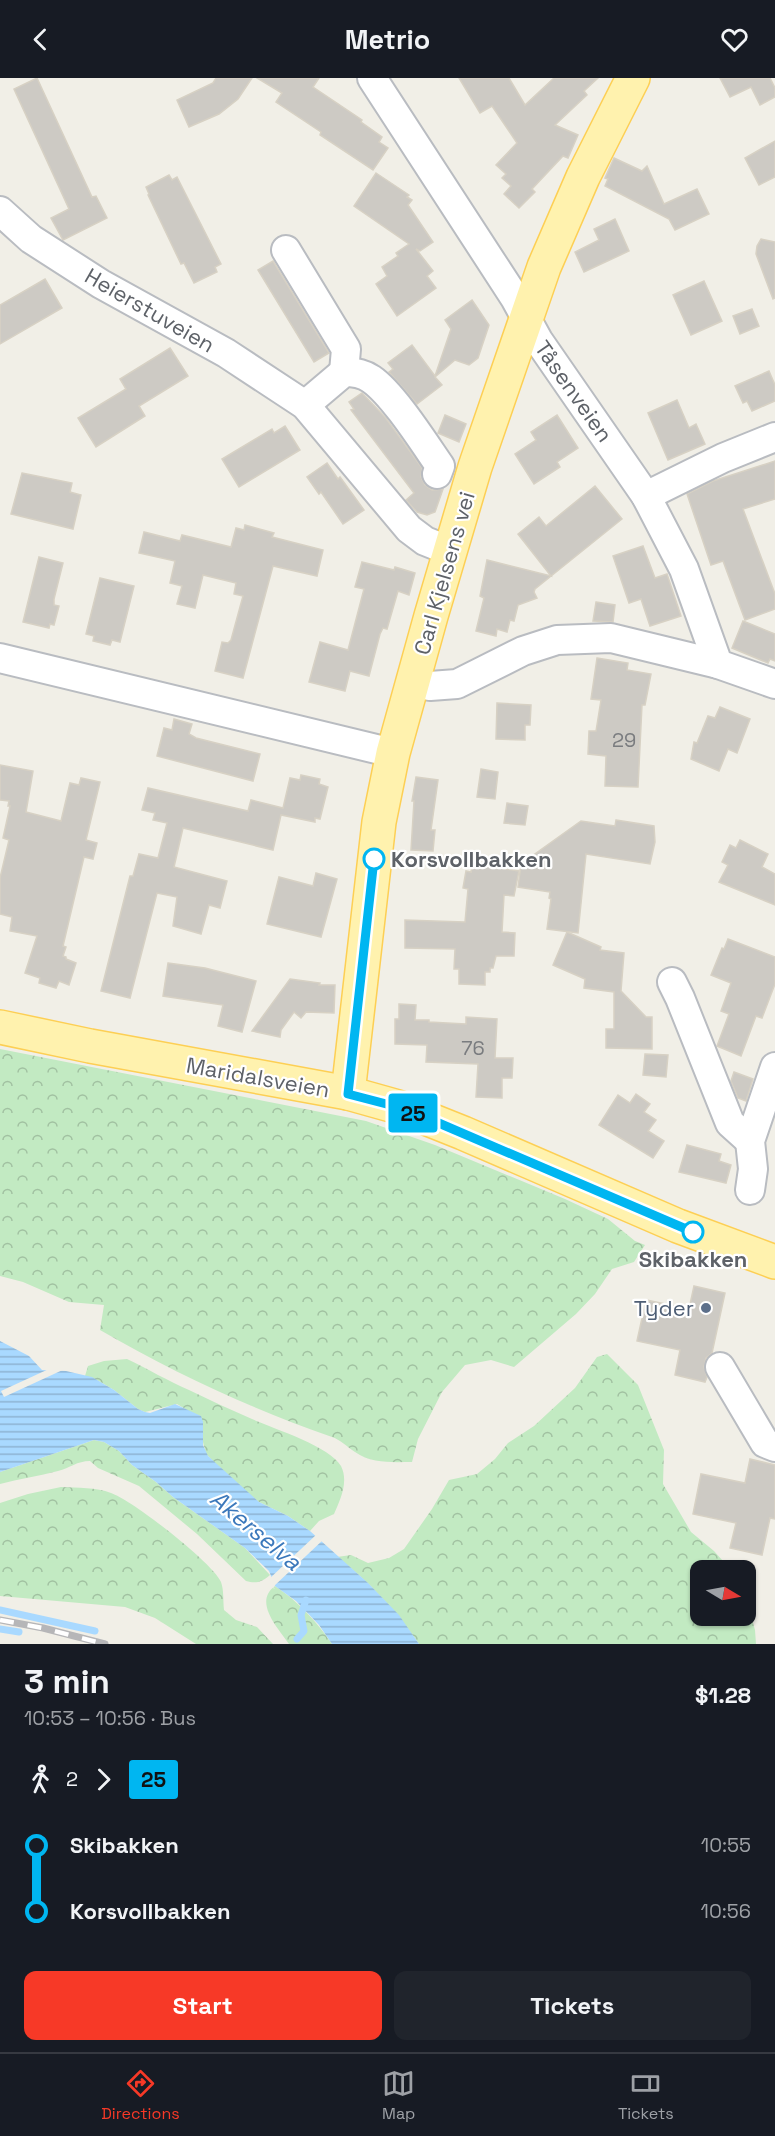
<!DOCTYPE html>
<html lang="en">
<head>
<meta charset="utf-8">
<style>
  body { margin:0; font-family:"Space Grotesk",sans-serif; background:#20242c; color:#f1f3f6; height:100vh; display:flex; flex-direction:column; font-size:22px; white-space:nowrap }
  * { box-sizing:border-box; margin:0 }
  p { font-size:20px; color:#9ea1a6 }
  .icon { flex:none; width:33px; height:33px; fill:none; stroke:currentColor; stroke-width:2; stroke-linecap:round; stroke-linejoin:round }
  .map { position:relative; height:1566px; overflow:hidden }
  .sheet { display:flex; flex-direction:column; background:#171b24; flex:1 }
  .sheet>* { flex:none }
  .badge { padding:0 12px; border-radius:4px; font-size:21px; line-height:39px }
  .needle { width:39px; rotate:100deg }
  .buttons { position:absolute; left:690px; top:1482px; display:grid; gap:12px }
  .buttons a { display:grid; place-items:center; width:66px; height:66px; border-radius:12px; background:#171b24; box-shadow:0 2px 4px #0004; font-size:30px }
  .map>.badge { position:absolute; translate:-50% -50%; box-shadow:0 0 0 3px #fff }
  .legs { display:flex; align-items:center; gap:9px; height:66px; padding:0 24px; font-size:20px }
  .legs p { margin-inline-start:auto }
  .headline { display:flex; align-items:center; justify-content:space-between; height:102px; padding:0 24px }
  h1 { font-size:33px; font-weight:700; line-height:45px }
  .action { display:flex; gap:12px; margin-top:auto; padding:12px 24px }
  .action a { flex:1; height:69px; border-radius:12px; background:#f73927; color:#fff; font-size:24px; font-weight:700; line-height:69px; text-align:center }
  .action a+a { background:#20242c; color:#f1f3f6 }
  ul { padding:0 24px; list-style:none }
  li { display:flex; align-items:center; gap:21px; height:66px; font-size:22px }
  li i { display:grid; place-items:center; width:9px; height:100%; margin:0 8px; background:currentColor }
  li i::after { content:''; width:15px; height:15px; margin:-8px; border:4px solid; border-radius:50%; background:#171b24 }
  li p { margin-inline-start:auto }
  li:first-child i { background:linear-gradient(#0000 50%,currentColor 0) }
  li:last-child i { background:linear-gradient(currentColor 50%,#0000 0) }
  header { display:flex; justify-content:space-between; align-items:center; height:78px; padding:0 24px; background:#171b24; font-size:27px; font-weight:700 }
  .tab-bar { display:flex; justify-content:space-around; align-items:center; height:84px; border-top:2px solid #363941; background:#171b24; font-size:16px; color:#9ea1a6 }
  .tab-bar a { display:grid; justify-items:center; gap:3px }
  .tab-bar .selected { color:#f73927 }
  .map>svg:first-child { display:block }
  .forest { fill:url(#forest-crowns) }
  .water { fill:url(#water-rules) }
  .pier { fill:#f1efe7 }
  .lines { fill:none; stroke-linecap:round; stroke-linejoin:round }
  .stream { stroke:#a9d9ff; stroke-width:7 }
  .building { fill:#cdcac4; stroke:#d7d1c4; stroke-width:1.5 }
  .minor-casing { stroke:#b9bcc1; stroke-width:32 }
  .major-casing { stroke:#fdcf54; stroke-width:36 }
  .minor { stroke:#fff; stroke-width:28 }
  .major { stroke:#fff2ae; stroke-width:33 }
  .rail-casing { stroke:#b6b6b8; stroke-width:7 }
  .rail { stroke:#fff; stroke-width:4.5; stroke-dasharray:14; stroke-linecap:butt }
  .line-1-casing { stroke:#fff; stroke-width:14 }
  .line-1 { stroke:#00b6f1; stroke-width:9 }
  .stop-1-dot { fill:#fff; stroke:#00b6f1; stroke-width:3 }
  .service-dot { fill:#5c6f8a; stroke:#fff; stroke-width:2 }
  .labels { text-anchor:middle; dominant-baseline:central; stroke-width:4.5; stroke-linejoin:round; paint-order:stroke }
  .number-label { font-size:20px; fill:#7a7c7f }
  .street-label { font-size:22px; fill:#5e6268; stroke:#fff }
  .stop-label { font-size:22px; font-weight:bold; fill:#5e6268; stroke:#fff; text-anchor:start }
  .service-label { font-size:22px; fill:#4e5e75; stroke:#fff; text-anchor:end }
  .water-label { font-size:24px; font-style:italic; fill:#3b78bb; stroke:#fff }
</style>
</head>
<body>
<header><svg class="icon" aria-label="back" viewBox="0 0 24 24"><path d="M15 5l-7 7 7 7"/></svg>Metrio<svg class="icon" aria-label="heart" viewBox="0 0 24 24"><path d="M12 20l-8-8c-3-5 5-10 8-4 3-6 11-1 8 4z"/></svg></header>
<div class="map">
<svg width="775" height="1566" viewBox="0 0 775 1566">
  <defs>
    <pattern id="forest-crowns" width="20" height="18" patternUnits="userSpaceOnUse" patternTransform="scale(1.5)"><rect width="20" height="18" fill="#c2eac2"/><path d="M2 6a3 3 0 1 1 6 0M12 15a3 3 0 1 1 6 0" fill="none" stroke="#a1c1a1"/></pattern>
    <pattern id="water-rules" width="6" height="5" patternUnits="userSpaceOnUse" patternTransform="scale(1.5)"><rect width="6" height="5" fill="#a9d9ff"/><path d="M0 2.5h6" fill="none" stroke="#8db3d2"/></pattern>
  </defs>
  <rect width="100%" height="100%" fill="#f1efe7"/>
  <g class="forest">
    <path d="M0,971L366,1043L435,1067L565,1121L608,1141L635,1163L645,1167L634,1184L612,1191L595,1216L576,1236L514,1289L491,1282L465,1287L442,1314L418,1361L412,1384C393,1384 372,1386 355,1374C347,1369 341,1362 332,1359C252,1331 174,1295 100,1252L104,1227L69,1224L23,1204L0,1198Z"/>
    <path d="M607,1276L638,1307L664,1372L663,1406L691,1454L714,1473L731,1492H700V1538H746V1520L755,1552L756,1566H419C396,1533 369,1503 337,1479L351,1477L368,1485L389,1480L404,1471L432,1431L449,1402L477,1396L495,1381L508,1365L534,1348L575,1310L597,1279Z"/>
    <path d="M127,1281C148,1291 168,1303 189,1312C210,1322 231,1332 252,1341C272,1350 330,1368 341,1388C349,1404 340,1422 334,1436L319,1443L310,1453L288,1438L259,1424L235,1405L206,1376L202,1360V1341L177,1326L145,1334L138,1331L114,1312L97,1302L85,1298L88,1288L104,1283Z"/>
    <path d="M94,1362L104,1364L119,1373L132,1387L156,1404L173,1419L245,1470L270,1497C262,1504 256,1506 246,1503L197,1456L139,1408L98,1390L90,1383C77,1383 70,1390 58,1393C39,1398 19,1401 0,1406V1394Z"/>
    <path d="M61,1409C78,1410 96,1409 111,1415C132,1422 213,1485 221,1504C224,1512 223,1523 224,1532L236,1542L257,1549L273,1566H196L155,1540L125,1529L0,1518V1425L28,1416Z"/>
    <path d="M275,1508C298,1523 317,1544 332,1566H289C278,1550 253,1524 275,1508Z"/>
  </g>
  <polygon class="water" points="0,1263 29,1278 42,1292 66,1293 92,1299 114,1312 138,1331 145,1334 150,1335 175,1326 201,1338 203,1344 203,1367 208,1378 259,1424 288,1438 310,1453 368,1505 399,1537 419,1566 332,1566 319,1547 296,1523 275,1508 269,1493 245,1470 173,1419 156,1404 132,1387 119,1373 104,1364 94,1362 0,1394"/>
  <g class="pier">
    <polygon points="51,1290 67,1290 4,1319 1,1313"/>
    <polygon points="317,1456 323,1462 273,1509 275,1511 273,1510 269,1501"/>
  </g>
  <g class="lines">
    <g class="stream">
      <polyline points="0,1532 95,1553"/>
      <polyline points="0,1551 19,1554"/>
      <polyline points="297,1561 304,1553 301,1537 306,1522"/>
    </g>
  </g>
  <g class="building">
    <polygon points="37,0 92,119 96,118 107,140 63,162 51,140 69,131 14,11"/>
    <polygon points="216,0 252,0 238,21 219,36 189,49 177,22 213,5"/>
    <polygon points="257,0 319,0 313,9 362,42 361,44 382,59 379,64 388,70 373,92 320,57 321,54 276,24 282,15"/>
    <polygon points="459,0 509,0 525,27 554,0 598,0 584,13 587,17 555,47 578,57 568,80 563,78 532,111 535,114 519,130 504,116 511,108 502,100 506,96 496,87 517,65 492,28 480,35"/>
    <polygon points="720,0 770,0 775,10 775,19 760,27 751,9 730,19"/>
    <polygon points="775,63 775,99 759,107 745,80"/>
    <polygon points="614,80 642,93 647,88 664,126 697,111 709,136 675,152 669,141 605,108 608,101 605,100"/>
    <polygon points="376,95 409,117 407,119 412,122 408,127 433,164 420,173 416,171 433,193 427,198 436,210 397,238 376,206 387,198 382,189 398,178 396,175 409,166 354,128"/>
    <polygon points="169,97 172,102 177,99 221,186 215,189 217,194 194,205 184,185 181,186 148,117 149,116 146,109"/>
    <polygon points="615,141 629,173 584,194 575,174 599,162 594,151"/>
    <polygon points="761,161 775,164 775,220 773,221 756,176 757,168"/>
    <polygon points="273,183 329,275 314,284 258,192"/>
    <polygon points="45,201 62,230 0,266 0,227"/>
    <polygon points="704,203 722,243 691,257 673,217"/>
    <polygon points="472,222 489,247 478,280 469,287 455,282 435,299 442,307 417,326 389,294 393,291 388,285 412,267 435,298 451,251 445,242"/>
    <polygon points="752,231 759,248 740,256 733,238"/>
    <polygon points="170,270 188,298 139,328 145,338 96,369 78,340 126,311 120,301"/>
    <polygon points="769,293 775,307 775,323 752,333 747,323 743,325 735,308"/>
    <polygon points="362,315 385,339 412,376 422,390 421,399 425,407 432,412 443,411 435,434 427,437 417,434 406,422 414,415 351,332 354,331 349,324"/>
    <polygon points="677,322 689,350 696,346 705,366 668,382 648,335"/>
    <polygon points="445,337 466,346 459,364 438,355"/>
    <polygon points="557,337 578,370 557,384 560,389 534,406 515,376 536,362 531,354"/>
    <polygon points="285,348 300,372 239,409 222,381 272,351 274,355"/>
    <polygon points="775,383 775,421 743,431 775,516 775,531 745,542 723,483 711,487 687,416 713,403"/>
    <polygon points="327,385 338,401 340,399 364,432 343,446 321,414 319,416 307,399"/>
    <polygon points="22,395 72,405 70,414 81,417 73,451 11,436"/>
    <polygon points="595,408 622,441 535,511 534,514 537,520 518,527 514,543 510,542 507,554 497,551 496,558 476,553 484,520 480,518 487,482 551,498 518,456 539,439 546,448"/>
    <polygon points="245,447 274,455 272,459 323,472 317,498 273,488 243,600 215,593 222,564 228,565 231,562 243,518 234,516 236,505 203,497 195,530 177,526 182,508 170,505 175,483 139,475 144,454 180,463 182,457 231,469 236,450 244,452"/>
    <polygon points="643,468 655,500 667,496 681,538 650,548 641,521 629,525 613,478"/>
    <polygon points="39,479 63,485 54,521 54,527 59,528 54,547 50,546 49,550 23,544"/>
    <polygon points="362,484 394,492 395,489 415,495 409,517 398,513 387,551 383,550 380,556 369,598 350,593 345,613 309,604 320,564 348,572 364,511 355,509"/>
    <polygon points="100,500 134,508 120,564 112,562 110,567 93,563 94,558 86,556"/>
    <polygon points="596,524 615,527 613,544 593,543"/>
    <polygon points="743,543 775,556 775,583 770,581 768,585 732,570"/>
    <polygon points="597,580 628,585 627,592 651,596 645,627 642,627 638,709 605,708 606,678 588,676 589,653 596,653 601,622 591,621"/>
    <polygon points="497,625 531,627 530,647 525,647 525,662 496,661"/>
    <polygon points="720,629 750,641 737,675 728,671 719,693 691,681 694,664 697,665 708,638 715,640"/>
    <polygon points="174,641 192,646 189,656 196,660 260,676 253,703 157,678 164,650 172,652"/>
    <polygon points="0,687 33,693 26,734 61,743 70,705 79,707 81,700 100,704 86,762 97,765 93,781 84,779 63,868 66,869 63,878 66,879 66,881 76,885 69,907 59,903 56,910 39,905 40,900 25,895 37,858 10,853 12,839 0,836 0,800 9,762 3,760 10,728 8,728 9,723 0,722"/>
    <polygon points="481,691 498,694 495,721 477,719"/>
    <polygon points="301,697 320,701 319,706 328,709 320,741 315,740 315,744 281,737 273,772 183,750 174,789 227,803 220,830 209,827 201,856 173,848 177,819 157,815 130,920 101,913 130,798 133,798 139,776 158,780 167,745 153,742 155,735 142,732 148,710 248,733 251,722 283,730 290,700 300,702"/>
    <polygon points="416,699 438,702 431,752 435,752 433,773 411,772 414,723 412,723"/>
    <polygon points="507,725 528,728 525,747 504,745"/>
    <polygon points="616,742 654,748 655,764 650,786 586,776 578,855 547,851 551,821 549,820 550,814 518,809 521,786 581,743 615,748"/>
    <polygon points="740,762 768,776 762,789 775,796 775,827 719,804 728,787 722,784 730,767 736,770"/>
    <polygon points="472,786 519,793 514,818 504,817 502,854 515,855 514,878 496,878 493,890 490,890 490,894 485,894 485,907 459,906 459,891 454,891 455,871 405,870 405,842 465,844 468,811 463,810 466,793 471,794"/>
    <polygon points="316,795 337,801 321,859 267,846 279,799 313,808"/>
    <polygon points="567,854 601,869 600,872 624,875 621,913 646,939 652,939 652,971 606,970 606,951 614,951 614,914 584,910 585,901 553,887"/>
    <polygon points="728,861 775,879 775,906 762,940 756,938 741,978 717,968 729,936 721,933 731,905 711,897 722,870 724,871"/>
    <polygon points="168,885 205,890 256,903 242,954 218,948 223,927 163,918"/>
    <polygon points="290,901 320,905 319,907 335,907 334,935 306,934 301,940 294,934 281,952 280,959 252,953"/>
    <polygon points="399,926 416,927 415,942 429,942 429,944 466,946 466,939 497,941 495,980 513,980 512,1000 502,1000 502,1020 476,1019 478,986 426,984 427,967 395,966 395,941 399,941"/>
    <polygon points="645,976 668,977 666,999 643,997"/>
    <polygon points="734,994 753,1001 746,1023 738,1020 731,1003"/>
    <polygon points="636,1016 650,1026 644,1034 656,1042 648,1053 664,1063 653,1080 599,1047 618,1017 630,1025"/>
    <polygon points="687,1067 721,1076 719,1083 731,1087 726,1105 679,1094"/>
    <polygon points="694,1208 725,1215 712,1275 706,1280 704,1289 707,1299 705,1304 675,1297 680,1272 637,1263 646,1222 689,1231"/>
    <polygon points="750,1381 775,1387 775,1441 770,1440 762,1477 730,1470 736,1445 693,1436 701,1396 745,1405"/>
  </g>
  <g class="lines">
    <g class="minor-casing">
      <g id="minor">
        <polyline points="372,0 515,220 538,262 646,418 684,491 718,586 775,606"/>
        <polyline points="0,133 31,161 101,206 226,275 305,327 409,451 425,463 450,473"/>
        <polyline points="286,172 346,271 344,294"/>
        <path d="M305,327L344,294C353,294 364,296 371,301C393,316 424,365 440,388L437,396"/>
        <polyline points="646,418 723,380 775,359"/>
        <polyline points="0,580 393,675"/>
        <polyline points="413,604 430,608 457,606 523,573 557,562 611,560 718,586"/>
        <polyline points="672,904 680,920 730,1045 750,1063"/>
        <polyline points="750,1112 753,1091 750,1063 775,989"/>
        <polyline points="720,1289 765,1365 775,1369"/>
      </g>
    </g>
    <g class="major-casing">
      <g id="major">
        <polyline points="0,949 90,968 348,1015 398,1029 463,1055 678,1148 775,1184"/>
        <polyline points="348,1015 379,744 393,675 431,538 475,389 544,189 583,99 633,0"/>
      </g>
    </g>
    <use href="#minor" class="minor"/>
    <use href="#major" class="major"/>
    <g class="rail-casing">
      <polyline id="rail" points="0,1542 43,1550 105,1566"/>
    </g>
    <use href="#rail" class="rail"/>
  </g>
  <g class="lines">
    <g class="line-1-casing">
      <polyline id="line-1" points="374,781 348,1016 398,1029 427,1040 693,1154"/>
    </g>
    <use href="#line-1" class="line-1"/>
  </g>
  <g class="stop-1-dot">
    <circle cx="374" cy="781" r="10"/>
    <circle cx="693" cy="1154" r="10"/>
  </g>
  <circle class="service-dot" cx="706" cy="1230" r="6"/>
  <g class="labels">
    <g class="number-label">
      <text x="624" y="662">29</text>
      <text x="473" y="970">76</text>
    </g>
    <g class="street-label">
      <text transform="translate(150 232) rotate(30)">Heierstuveien</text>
      <text transform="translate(574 313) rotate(55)">Tåsenveien</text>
      <text transform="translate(444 495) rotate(-74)">Carl Kjelsens vei</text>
      <text transform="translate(258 999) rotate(10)">Maridalsveien</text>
    </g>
    <g class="stop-label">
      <text x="391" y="781">Korsvollbakken</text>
      <text x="693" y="1181" text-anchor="middle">Skibakken</text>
    </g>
    <g class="service-label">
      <text x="694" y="1230">Tyder</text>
    </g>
    <g class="water-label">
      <text transform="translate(256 1452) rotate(40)">Akerselva</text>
    </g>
  </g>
</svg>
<div class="buttons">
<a><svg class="needle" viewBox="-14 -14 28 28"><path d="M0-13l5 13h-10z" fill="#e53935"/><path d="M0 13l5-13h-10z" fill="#9ea1a6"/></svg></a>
</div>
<b class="badge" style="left:413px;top:1035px;background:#00b6f1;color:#111">25</b>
</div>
<section class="sheet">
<div class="headline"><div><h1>3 min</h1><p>10:53 – 10:56 · Bus</p></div><b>$1.28</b></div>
<div class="legs"><svg class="icon" aria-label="walk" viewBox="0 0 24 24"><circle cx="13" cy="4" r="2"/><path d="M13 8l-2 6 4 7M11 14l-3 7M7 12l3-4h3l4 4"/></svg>2<svg class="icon" aria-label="forward" viewBox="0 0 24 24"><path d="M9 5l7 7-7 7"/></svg><b class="badge" style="background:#00b6f1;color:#111">25</b></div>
<ul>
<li><i style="color:#00b6f1"></i><b>Skibakken</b><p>10:55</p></li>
<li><i style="color:#00b6f1"></i><b>Korsvollbakken</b><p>10:56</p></li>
</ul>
<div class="action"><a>Start</a><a>Tickets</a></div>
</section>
<nav class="tab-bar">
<a class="selected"><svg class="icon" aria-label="directions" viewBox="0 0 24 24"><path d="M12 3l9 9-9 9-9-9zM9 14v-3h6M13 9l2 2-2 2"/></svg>Directions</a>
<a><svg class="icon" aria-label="map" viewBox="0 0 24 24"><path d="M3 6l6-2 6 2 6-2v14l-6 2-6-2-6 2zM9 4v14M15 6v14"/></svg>Map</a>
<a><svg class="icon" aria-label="tickets" viewBox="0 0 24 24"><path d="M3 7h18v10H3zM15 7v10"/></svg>Tickets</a>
</nav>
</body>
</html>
